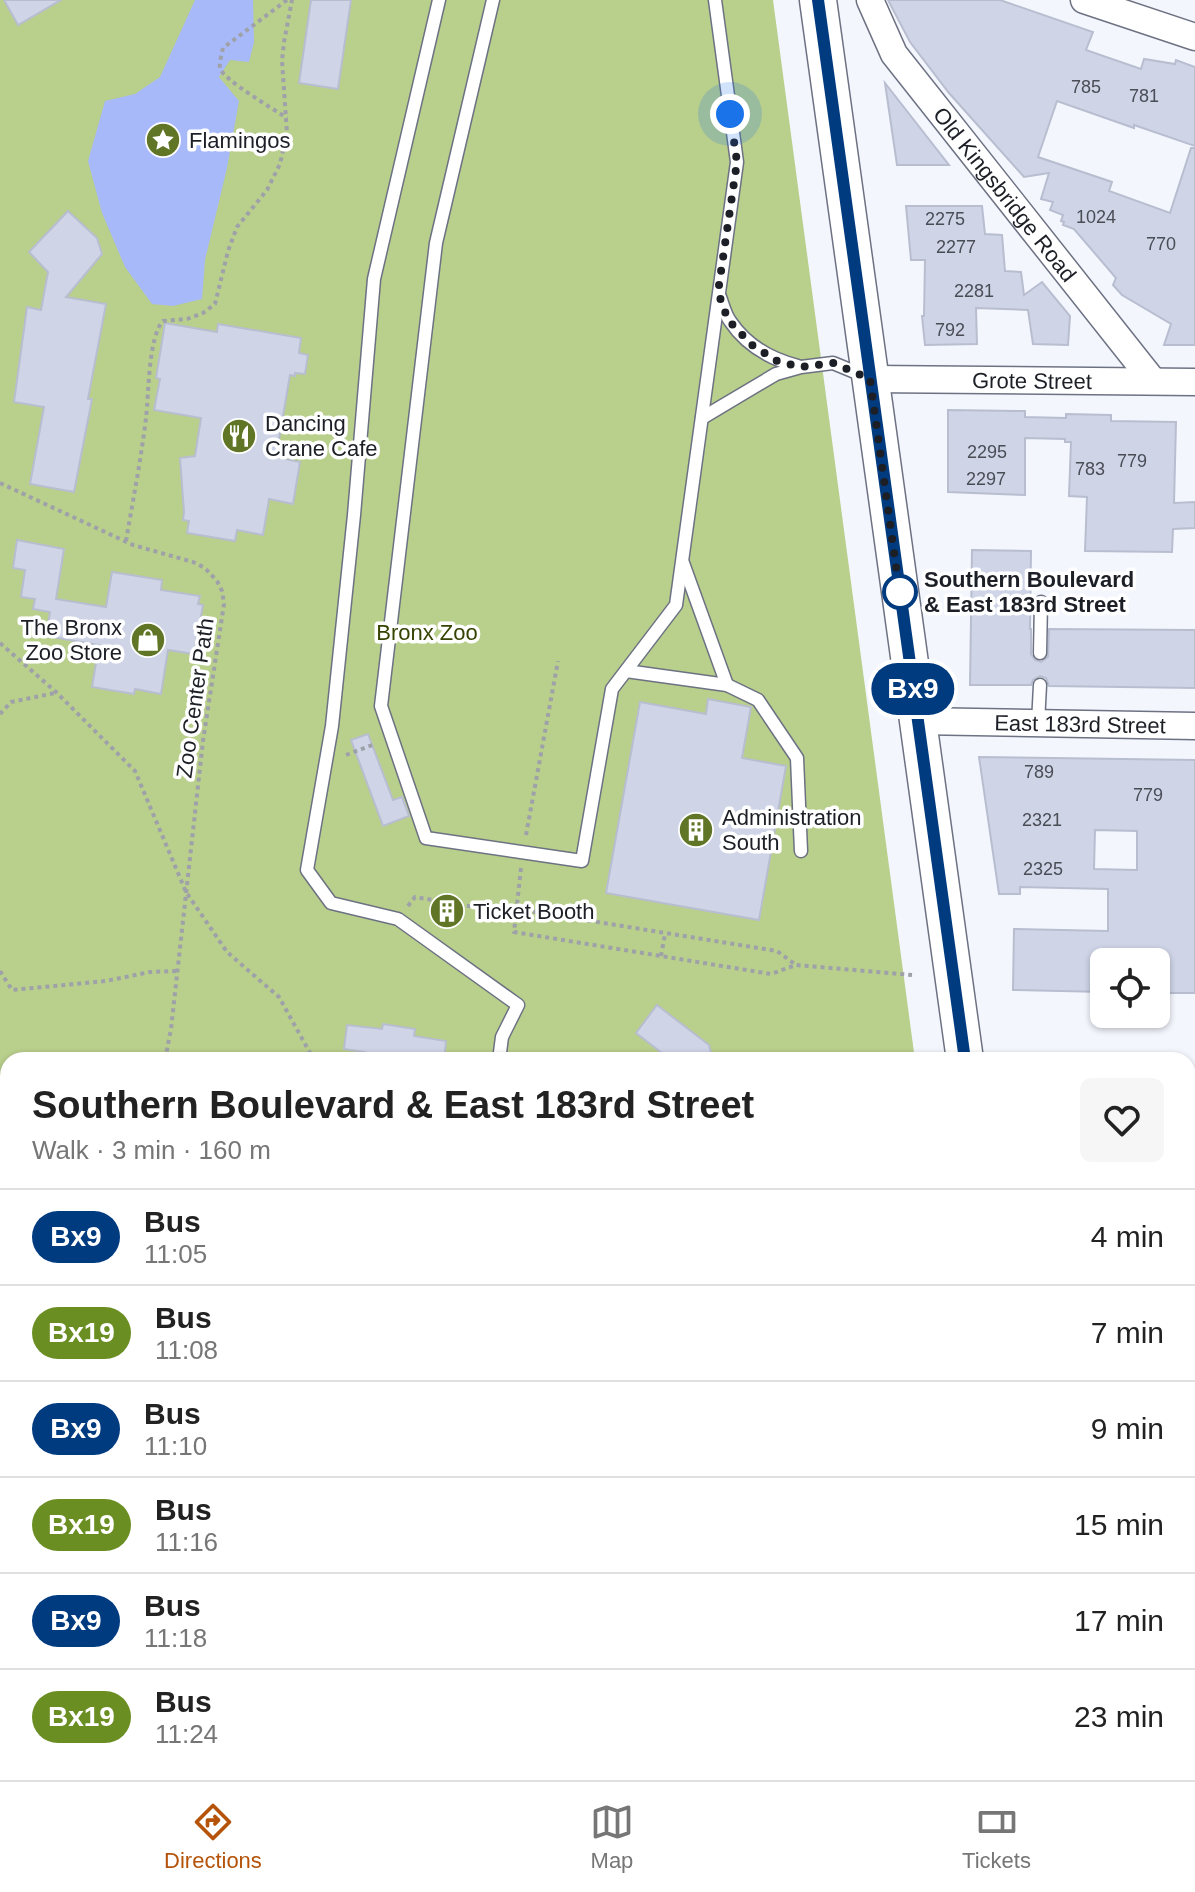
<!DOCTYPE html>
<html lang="en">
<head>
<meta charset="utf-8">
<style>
  body { margin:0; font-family:Helvetica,sans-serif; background:#f6f6f6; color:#222; height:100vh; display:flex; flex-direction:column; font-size:30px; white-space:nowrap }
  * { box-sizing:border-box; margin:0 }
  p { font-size:26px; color:#767676 }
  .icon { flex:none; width:44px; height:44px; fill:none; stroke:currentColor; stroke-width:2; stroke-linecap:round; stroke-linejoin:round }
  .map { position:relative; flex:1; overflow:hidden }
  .side { position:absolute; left:0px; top:1052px; width:1196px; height:728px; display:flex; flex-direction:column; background:#fff; border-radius:24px 24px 0 0; box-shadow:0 2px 6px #0004 }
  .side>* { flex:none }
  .badge { padding:0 16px; border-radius:26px; font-size:28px; line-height:52px }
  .fabs { position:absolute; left:1090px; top:948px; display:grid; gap:16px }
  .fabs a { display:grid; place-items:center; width:80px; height:80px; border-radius:12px; background:#fff; box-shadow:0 2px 6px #0004; font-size:40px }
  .you { position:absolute; width:40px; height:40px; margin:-20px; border:6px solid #fff; border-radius:50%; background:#1a73e8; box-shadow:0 0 0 12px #1a73e833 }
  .map>.badge { position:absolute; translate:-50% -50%; box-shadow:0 0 0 4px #fff }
  .round { display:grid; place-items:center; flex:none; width:84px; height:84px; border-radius:12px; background:#f6f6f6 }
  .headline { display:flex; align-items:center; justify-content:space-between; height:136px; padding:0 32px }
  h1 { font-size:38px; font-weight:600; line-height:60px }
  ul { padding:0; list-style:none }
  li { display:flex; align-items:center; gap:24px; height:96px; padding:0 32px; border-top:2px solid #e0e0e0 }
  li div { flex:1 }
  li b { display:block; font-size:30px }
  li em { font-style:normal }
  li .badge { min-width:88px; font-weight:700; text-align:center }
  .tabs { display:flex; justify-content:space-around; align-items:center; height:112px; border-top:2px solid #e0e0e0; background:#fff; font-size:22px; color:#767676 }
  .tabs a { display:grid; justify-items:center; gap:4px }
  .tabs .on { color:#b45309 }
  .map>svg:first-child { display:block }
  .green { fill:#b9cf8c }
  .water { fill:#a7b9f8 }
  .building { fill:#cfd5e7; stroke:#b8bed0; stroke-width:2; fill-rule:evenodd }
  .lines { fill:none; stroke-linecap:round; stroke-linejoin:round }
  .lane-casing { stroke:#6d7283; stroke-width:15 }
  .street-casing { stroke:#6d7283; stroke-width:29 }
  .secondary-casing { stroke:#6d7283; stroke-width:39 }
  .path { stroke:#9fa1a9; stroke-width:4; stroke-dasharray:4 4; stroke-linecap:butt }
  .lane { stroke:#fff; stroke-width:12 }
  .street { stroke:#fff; stroke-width:26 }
  .secondary { stroke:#fff; stroke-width:36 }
  .line-casing { stroke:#fff; stroke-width:18 }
  .line { stroke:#003b80; stroke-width:12 }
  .walk { stroke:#1d1f26; stroke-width:8; stroke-dasharray:0 14.4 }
  .stop-dot { fill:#fff; stroke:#003b80; stroke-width:4 }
  .labels { text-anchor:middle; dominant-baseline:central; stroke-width:7; stroke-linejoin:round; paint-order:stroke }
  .number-label { font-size:18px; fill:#4a4c56 }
  .poi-label { font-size:22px; fill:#1d1f26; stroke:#fff; text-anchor:start }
  .street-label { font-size:22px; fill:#1d1f26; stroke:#fff }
  .stop-label { font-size:22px; font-weight:bold; fill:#1d1f26; stroke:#fff; text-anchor:start }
  .park-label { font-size:22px; fill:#354402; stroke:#fff }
</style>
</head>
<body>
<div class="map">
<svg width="1195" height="1780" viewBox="0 0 1195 1780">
  <rect width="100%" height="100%" fill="#f4f6fe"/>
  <polygon class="green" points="0,0 773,0 915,1060 8,1060 8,1772 1011,1772 1012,1780 0,1780"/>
  <polygon class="water" points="195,0 253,0 254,42 249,62 230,60 219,77 239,101 227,168 205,260 202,299 173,306 152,304 125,267 102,213 88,161 105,101 135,94 160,77"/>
  <g class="building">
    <polygon points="4,0 61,0 18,25"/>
    <polygon points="311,0 351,0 338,89 299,83"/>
    <polygon points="888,0 1000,0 1093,32 1086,50 1109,58 1141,69 1144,59 1175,64 1176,60 1195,67 1195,146 1134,125 1134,128 1057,101 1038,157 1112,182 1109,191 1170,213 1191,148 1195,148 1195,345 1164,345 1171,324 1122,295 1113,285 1116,278 1074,229 1063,225 1064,222 1061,221 1063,215 1050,210 1053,202 1041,199 1049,173 1024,177 949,93 910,42"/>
    <polygon points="885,83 949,165 897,165"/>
    <polygon points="906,206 982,206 985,234 1002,235 1005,271 1021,272 1024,295 1042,282 1070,316 1068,345 1033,344 1028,310 976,308 977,344 925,345 922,316 924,316 925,260 911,260"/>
    <polygon points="68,211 97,238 102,254 66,297 106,304 88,399 92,399 74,492 30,484 44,407 14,402 27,307 41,310 48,272 29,252"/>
    <polygon points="165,323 217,332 218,324 301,338 299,353 308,355 305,374 295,373 295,376 290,375 276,457 300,462 293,504 269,499 263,535 237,530 235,541 187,533 189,521 183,520 184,512 180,458 195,456 201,418 154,410 160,379 156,378"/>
    <polygon points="948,410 1025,411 1025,417 1066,418 1066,414 1111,415 1111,421 1176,422 1174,503 1195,502 1195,528 1173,529 1172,552 1085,551 1087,497 1069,496 1071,442 1065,442 1065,439 1025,438 1025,495 948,492"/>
    <polygon points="17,540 64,549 56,599 106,607 112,572 162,580 161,590 200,596 198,604 203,605 194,654 168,650 161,694 135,689 134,694 92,687 99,645 46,636 50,612 33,609 35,599 21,597 25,570 13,568"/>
    <polygon points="972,550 1031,551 1030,629 1031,629 1031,654 1035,660 1041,662 1048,657 1049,629 1195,630 1195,688 1049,686 1046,678 1040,676 1033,680 1031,685 970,685"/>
    <polygon points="708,699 751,707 742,758 786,766 759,920 606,893 640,702 706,714"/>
    <polygon points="368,734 393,800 402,797 409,816 383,826 351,740"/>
    <path d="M979,757L1195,760V993H1156V962H1104V992L1013,990L1014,929L1108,931V889L1020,887V894H999ZM1095,830L1137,831V870L1094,869Z"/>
    <polygon points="657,1005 709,1045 713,1060 671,1060 636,1033"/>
    <polygon points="383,1024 415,1029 414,1036 446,1041 444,1060 364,1060 365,1052 344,1049 347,1025 382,1029"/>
  </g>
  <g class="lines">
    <g class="lane-casing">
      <g id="lane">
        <polyline points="439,0 374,279 354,515 332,726 307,870 331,903 398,919 518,1005 502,1037 499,1060"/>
        <polyline points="493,0 436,243 381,706 426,838 582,861 612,689 676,605 737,162 715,0"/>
        <path d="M720,297C723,305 725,314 730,321C746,345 770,359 798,366"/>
        <polyline points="702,418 776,374 801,367 833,363 867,377"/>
        <polyline points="683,563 727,685"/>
        <polyline points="1040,653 1041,602"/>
        <polyline points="626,671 727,685 758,700 797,758 801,851"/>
        <polyline points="1038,723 1040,685"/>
        <polyline points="992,1772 993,1780"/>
      </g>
    </g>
    <g class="street-casing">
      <g id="street">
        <path id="s1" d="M870,0L894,54L1153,381"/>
        <polyline points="1084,0 1195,37"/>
        <path id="s2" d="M870,379L1195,382"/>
        <path id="s3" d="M918,721L1195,726"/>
        <polyline points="1188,1189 1195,1189"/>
      </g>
    </g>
    <g class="secondary-casing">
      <g id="secondary">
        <polyline points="818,0 965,1060"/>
        <polyline points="1188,1661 1195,1661"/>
        <polyline points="1061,1772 1063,1780"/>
      </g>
    </g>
    <g class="path">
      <path d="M287,0L223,48C222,53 219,63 220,68C222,79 275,110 287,118"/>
      <polyline points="0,483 133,545 193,562 205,568 217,581 222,591 224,604 203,741 171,1029 165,1060"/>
      <path d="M126,541C133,500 141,459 146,418C149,393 148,338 163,321L187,319L203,313L215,304L228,251L237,227L267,190L280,164L287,133L282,61L284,42L292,0"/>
      <polyline points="0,643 56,692 135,771 186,892 227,952 279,997 314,1060"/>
      <polyline points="0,714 11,702 55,693"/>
      <polyline points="346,755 375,744"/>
      <polyline points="526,835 558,661"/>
      <polyline points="521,868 514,932 771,974 796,965 912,975"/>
      <polyline points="408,906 415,897 516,914"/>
      <polyline points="517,909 777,951 796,965"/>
      <polyline points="661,956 665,934"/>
      <polyline points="0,971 12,990 106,981 150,972 177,971"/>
      <polyline points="0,1360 1,1353 8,1354"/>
      <polyline points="0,1468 8,1469"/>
      <polyline points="0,1586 8,1529"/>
      <polyline points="130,1780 131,1772"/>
      <polyline points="295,1780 297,1772"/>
      <polyline points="380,1780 381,1772"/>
      <polyline points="450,1780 452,1772"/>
    </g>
    <use href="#lane" class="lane"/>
    <use href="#street" class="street"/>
    <use href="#secondary" class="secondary"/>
  </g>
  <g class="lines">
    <g class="line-casing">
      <polyline id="line" points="818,0 965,1060"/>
    </g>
    <use href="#line" class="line"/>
    <polyline class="walk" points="730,114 737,162 718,292 728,320 752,345 777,361 801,367 833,363 870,379 900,595 900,592"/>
  </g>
  <defs>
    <g id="sight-disc" transform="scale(1.8)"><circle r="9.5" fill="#607525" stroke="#fff"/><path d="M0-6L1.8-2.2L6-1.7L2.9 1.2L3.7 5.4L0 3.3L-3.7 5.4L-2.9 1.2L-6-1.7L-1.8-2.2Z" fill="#fff"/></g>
    <g id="restaurant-disc" transform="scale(1.8)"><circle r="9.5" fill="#607525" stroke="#fff"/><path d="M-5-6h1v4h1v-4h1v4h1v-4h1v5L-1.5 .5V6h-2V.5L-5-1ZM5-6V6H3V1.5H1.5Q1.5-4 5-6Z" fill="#fff"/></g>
    <g id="shop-disc" transform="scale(1.8)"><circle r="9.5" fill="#607525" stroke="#fff"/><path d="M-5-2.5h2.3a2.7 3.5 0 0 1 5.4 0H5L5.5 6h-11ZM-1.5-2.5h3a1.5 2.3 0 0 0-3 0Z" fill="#fff"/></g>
    <g id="building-disc" transform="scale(1.8)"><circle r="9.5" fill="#607525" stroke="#fff"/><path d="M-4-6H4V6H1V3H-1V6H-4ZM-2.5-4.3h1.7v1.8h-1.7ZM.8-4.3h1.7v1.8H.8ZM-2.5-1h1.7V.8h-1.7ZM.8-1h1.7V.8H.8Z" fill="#fff"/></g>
  </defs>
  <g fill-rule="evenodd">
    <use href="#sight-disc" x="163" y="140"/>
    <use href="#restaurant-disc" x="239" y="436"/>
    <use href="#shop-disc" x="148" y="640"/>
    <use href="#building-disc" x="696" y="830"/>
    <use href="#building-disc" x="447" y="911"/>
  </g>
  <circle class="stop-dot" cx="900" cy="592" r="16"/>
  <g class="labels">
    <g class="number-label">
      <text x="1086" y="87">785</text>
      <text x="1144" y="96">781</text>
      <text x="1096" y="217">1024</text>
      <text x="945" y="219">2275</text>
      <text x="1161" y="244">770</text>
      <text x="956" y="247">2277</text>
      <text x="974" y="291">2281</text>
      <text x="950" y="330">792</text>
      <text x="987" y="452">2295</text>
      <text x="1132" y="461">779</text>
      <text x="1090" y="469">783</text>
      <text x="986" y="479">2297</text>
      <text x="1039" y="772">789</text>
      <text x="1148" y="795">779</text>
      <text x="1042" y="820">2321</text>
      <text x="1043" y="869">2325</text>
    </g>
    <g class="poi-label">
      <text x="189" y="140">Flamingos</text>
      <text x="265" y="423">Dancing<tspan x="265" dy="25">Crane Cafe</tspan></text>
      <text x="122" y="627" text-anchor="end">The Bronx<tspan x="122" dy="25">Zoo Store</tspan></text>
      <text x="722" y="817">Administration<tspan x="722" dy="25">South</tspan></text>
      <text x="473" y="911">Ticket Booth</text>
    </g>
    <g class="street-label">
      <text stroke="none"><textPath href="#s1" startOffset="238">Old Kingsbridge Road</textPath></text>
      <text stroke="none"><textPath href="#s2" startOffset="162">Grote Street</textPath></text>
      <text transform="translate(195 698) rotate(-82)">Zoo Center Path</text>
      <text stroke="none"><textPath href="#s3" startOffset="162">East 183rd Street</textPath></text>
    </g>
    <g class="stop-label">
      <text x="924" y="579">Southern Boulevard<tspan x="924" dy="25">&amp; East 183rd Street</tspan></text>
    </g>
    <g class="park-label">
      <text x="427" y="632">Bronx Zoo</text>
    </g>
  </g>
</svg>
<div class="fabs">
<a><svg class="icon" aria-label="locate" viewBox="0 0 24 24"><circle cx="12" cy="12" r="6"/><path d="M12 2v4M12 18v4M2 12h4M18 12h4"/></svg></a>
</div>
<div class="you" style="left:730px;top:114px"></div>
<b class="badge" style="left:913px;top:689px;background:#003b80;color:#fff">Bx9</b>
<section class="side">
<div class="headline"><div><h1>Southern Boulevard &amp; East 183rd Street</h1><p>Walk · 3 min · 160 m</p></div><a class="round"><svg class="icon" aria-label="heart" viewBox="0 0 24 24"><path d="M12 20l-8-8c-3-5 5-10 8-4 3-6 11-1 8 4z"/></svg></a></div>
<ul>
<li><span class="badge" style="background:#003b80;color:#fff">Bx9</span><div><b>Bus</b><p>11:05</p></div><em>4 min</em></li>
<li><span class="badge" style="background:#6b8e23;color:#fff">Bx19</span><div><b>Bus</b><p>11:08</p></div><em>7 min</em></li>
<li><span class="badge" style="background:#003b80;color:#fff">Bx9</span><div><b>Bus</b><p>11:10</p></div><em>9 min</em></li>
<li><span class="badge" style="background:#6b8e23;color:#fff">Bx19</span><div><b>Bus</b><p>11:16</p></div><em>15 min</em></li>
<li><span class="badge" style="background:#003b80;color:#fff">Bx9</span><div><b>Bus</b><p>11:18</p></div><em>17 min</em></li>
<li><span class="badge" style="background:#6b8e23;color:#fff">Bx19</span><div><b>Bus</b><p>11:24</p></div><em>23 min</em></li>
</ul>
</section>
</div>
<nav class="tabs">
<a class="on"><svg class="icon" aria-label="directions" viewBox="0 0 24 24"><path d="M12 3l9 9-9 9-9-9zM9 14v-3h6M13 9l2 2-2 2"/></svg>Directions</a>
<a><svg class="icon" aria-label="map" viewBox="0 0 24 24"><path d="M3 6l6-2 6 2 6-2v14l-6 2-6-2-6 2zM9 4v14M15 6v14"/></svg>Map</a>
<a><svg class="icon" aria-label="tickets" viewBox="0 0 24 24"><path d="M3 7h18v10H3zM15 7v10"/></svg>Tickets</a>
</nav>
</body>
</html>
